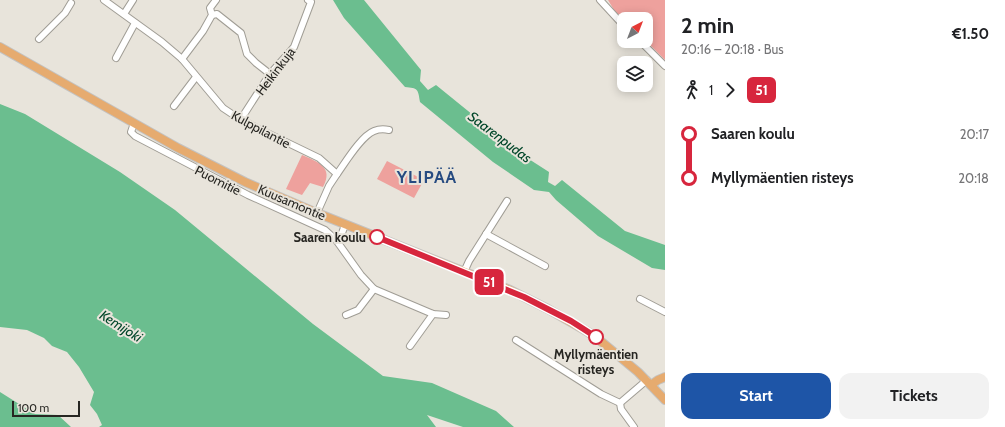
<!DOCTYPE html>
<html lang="en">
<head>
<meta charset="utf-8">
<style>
  body { margin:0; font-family:Cabin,sans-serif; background:#f2f2f2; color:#202124; height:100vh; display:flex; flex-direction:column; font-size:15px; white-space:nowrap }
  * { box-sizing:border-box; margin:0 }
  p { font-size:13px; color:#757577 }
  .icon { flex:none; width:22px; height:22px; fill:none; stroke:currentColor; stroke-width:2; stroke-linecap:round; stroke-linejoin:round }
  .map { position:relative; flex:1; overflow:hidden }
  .details { display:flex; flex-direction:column; background:#fff; width:340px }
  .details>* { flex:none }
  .badge { padding:0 8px; border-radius:6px; font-size:14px; line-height:26px }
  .needle { width:26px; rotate:42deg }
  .fabs { position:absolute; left:617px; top:12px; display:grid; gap:8px }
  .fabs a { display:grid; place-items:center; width:36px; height:36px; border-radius:8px; background:#fff; box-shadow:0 2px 10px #0003; font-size:20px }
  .scale { position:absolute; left:12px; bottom:10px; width:68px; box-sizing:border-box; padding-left:4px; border:2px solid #272622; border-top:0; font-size:11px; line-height:14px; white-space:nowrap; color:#272622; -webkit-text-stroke:3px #e8e4db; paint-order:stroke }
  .map>.badge { position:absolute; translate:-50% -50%; box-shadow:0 0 0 2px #fff }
  .legs { display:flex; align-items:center; gap:6px; height:44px; padding:0 16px; font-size:13px }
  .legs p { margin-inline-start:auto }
  .head { display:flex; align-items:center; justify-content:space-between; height:68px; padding:0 16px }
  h1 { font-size:22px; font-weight:700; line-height:30px }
  .cta { display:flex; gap:8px; margin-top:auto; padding:8px 16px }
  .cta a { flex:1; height:46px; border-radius:12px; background:#1e55a7; color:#fff; font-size:16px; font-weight:700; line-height:46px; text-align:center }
  .cta a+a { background:#f2f2f2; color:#202124 }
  ul { padding:0 16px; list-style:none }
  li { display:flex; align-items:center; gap:14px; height:44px; font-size:15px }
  li i { display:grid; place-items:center; width:6px; height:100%; margin:0 5px; background:currentColor }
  li i::after { content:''; width:10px; height:10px; margin:-5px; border:3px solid; border-radius:50%; background:#fff }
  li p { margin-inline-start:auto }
  li:first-child i { background:linear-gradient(#0000 50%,currentColor 0) }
  li:last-child i { background:linear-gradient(currentColor 50%,#0000 0) }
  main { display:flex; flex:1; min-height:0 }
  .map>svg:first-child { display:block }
  .green { fill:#eea19d }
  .water { fill:#6bbe8f }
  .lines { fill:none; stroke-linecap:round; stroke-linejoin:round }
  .minor-casing { stroke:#a09d95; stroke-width:8 }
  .major-casing { stroke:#c3c2c1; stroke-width:10 }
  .minor { stroke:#fff; stroke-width:6 }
  .major { stroke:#e6ab6f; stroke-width:8 }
  .line-1-casing { stroke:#fff; stroke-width:9 }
  .line-1 { stroke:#d7263d; stroke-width:6 }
  .stop-1-dot { fill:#fff; stroke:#d7263d; stroke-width:2 }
  .labels { text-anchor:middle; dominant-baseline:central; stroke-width:4; stroke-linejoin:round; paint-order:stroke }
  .street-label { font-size:13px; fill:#272622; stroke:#e8e4db }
  .stop-label { font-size:13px; font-weight:bold; fill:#272622; stroke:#e8e4db; text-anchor:end }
  .water-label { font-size:14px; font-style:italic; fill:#014629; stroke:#e8e4db }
  .district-label { font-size:17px; font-weight:bold; letter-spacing:1px; fill:#274b81; stroke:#e8e4db }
</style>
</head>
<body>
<main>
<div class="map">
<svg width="665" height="427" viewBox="0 0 665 427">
  <rect width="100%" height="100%" fill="#e8e4db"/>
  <g class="green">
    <polygon points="608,0 665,0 665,60 646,41 646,19 624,20 614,10"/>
    <path d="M302,155C318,162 334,167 323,187L310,183L302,195L286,189Z"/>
    <polygon points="387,161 424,180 414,198 377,179"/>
  </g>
  <g class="water">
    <path d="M333,0H364L421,70L420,81L428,90L436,85L521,154L549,172L548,182L555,186L562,180L625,231L665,245V270L652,268L598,236L556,200L549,192L534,190L493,162L420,102C418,89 418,88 405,87L344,18Z"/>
    <polygon points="0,104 25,114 120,172 175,210 313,324 383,376 432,383 496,411 514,427 463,427 427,415 436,427 99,427 102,425 97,414 90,405 94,392 79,367 67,352 52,346 44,338 27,330 0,327"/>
    <polygon points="0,392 35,414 58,415 71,427 0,427"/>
  </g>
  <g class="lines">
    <g class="minor-casing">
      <g id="minor">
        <polyline points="104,0 162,42 182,59 223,108 232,114 255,127 319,158 337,174 329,186 317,213"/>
        <polyline points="600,0 624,26"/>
        <polyline points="124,14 133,0"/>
        <polyline points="212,15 217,14 241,33 247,54 256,63 270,74"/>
        <polyline points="39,39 65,13 71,3"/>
        <polyline points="640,41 665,66"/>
        <polyline points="116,58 135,23"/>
        <polyline points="182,59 203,31 212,15 210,8 216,0"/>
        <polyline points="174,106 196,77"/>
        <polyline points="241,119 270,74 294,47 311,2 308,0"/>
        <polyline points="134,123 131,132 135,136 248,195 325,230 336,240 361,275 374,289 433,314 446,315"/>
        <path d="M337,174C345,163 361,136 374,131C379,129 384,129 389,130"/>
        <polyline points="486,234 545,266"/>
        <polyline points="336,240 342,233 345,225"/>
        <polyline points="464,272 469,261 507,201"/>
        <polyline points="640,299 665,312"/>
        <polyline points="346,315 358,310 374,289"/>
        <polyline points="516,340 601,394 620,403 647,380"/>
        <polyline points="410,346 433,314"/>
        <polyline points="620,403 621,409 634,427"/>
      </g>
    </g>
    <g class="major-casing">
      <g id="major">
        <polyline points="0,47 178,148 245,182 317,213 510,290 548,309 588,332 603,343 638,372 665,400"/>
        <polyline points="651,385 658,380 665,377"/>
      </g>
    </g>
    <use href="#minor" class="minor"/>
    <use href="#major" class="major"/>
  </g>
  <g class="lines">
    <g class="line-1-casing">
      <polyline id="line-1" points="377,237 524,297 571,321 596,337"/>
    </g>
    <use href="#line-1" class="line-1"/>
  </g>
  <g class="stop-1-dot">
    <circle cx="377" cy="237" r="7"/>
    <circle cx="596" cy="337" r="7"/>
  </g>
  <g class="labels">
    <g class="street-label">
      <text transform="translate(275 71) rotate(-53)">Heikinkuja</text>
      <text transform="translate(261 129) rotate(28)">Kulppilantie</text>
      <text transform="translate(218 180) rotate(27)">Puomitie</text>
      <text transform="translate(292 202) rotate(23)">Kuusamontie</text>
    </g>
    <g class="stop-label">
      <text x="366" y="237">Saaren koulu</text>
      <text x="596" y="354" text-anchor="middle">Myllymäentien<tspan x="596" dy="15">risteys</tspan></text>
    </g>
    <g class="water-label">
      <text transform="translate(500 137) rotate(37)">Saarenpudas</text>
      <text transform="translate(121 326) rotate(32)">Kemijoki</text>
    </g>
    <g class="district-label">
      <text x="427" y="177">YLIPÄÄ</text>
    </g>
  </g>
</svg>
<div class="fabs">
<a><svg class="needle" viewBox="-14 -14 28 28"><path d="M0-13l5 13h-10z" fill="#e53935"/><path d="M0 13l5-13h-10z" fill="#757577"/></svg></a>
<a><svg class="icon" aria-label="layers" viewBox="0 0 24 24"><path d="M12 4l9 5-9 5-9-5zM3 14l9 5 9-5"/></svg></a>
</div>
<div class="scale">100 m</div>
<b class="badge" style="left:489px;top:282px;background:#d7263d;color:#fff">51</b>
</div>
<section class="details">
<div class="head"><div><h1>2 min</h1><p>20:16 – 20:18 · Bus</p></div><b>€1.50</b></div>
<div class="legs"><svg class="icon" aria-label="walk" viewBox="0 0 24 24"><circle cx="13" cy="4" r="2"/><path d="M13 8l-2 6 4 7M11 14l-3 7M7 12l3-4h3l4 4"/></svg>1<svg class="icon" aria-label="forward" viewBox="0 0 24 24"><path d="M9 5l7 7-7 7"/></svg><b class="badge" style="background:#d7263d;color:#fff">51</b></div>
<ul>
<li><i style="color:#d7263d"></i><b>Saaren koulu</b><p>20:17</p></li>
<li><i style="color:#d7263d"></i><b>Myllymäentien risteys</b><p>20:18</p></li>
</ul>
<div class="cta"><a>Start</a><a>Tickets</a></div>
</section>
</main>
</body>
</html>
